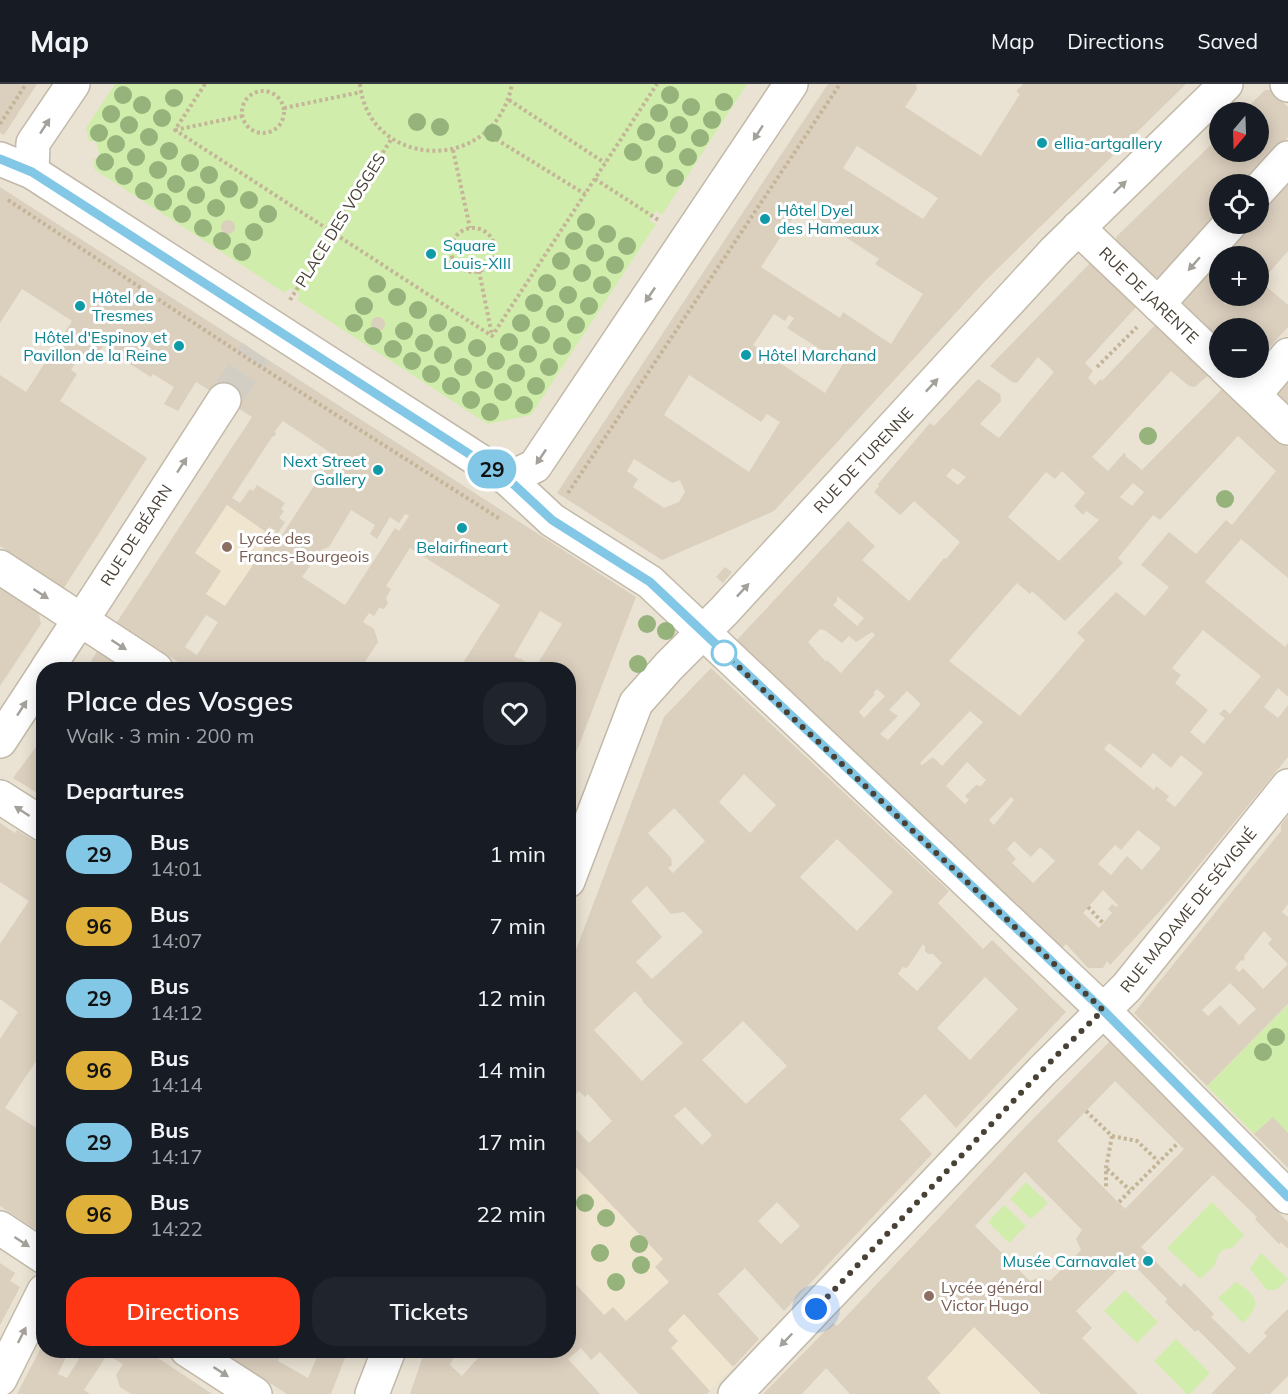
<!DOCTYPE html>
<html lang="en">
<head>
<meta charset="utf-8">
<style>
  body { margin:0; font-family:Mulish,sans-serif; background:#20242c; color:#f1f3f6; height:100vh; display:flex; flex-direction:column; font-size:22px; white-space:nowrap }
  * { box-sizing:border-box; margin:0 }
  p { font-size:20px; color:#9ea1a6 }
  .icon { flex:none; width:33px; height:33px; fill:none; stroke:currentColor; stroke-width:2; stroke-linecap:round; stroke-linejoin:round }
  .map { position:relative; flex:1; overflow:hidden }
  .side { position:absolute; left:36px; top:578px; width:540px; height:696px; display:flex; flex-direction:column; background:#171b24; border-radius:24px; box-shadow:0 3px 15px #0003 }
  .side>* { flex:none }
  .badge { padding:0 12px; border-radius:20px; font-size:21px; line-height:39px }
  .needle { width:39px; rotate:199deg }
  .buttons { position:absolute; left:1209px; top:18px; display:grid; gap:12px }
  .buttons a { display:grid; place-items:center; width:60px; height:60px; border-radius:50%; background:#171b24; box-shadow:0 3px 15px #0003; font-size:30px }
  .you { position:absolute; width:30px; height:30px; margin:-15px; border:4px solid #fff; border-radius:50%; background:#1a73e8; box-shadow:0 0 0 9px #1a73e833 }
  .map>.badge { position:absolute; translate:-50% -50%; box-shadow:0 0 0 3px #fff }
  h2 { padding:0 30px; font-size:22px; line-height:54px }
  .round { display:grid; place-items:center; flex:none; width:63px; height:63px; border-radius:24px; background:#20242c }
  .overview { display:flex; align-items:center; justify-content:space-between; height:102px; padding:0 30px }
  h1 { font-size:28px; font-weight:600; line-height:45px }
  .action { display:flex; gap:12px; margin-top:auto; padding:12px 30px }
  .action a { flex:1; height:69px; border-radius:24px; background:#ff3614; color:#fff; font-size:24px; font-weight:600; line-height:69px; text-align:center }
  .action a+a { background:#20242c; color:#f1f3f6 }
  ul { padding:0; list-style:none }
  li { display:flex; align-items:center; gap:18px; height:72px; padding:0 30px }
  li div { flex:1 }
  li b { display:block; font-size:22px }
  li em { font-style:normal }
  li .badge { min-width:66px; font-weight:700; text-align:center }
  header { display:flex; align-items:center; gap:36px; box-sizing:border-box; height:84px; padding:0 30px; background:#171b24; border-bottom:2px solid #363941 }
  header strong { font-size:28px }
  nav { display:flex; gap:33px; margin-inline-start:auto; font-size:21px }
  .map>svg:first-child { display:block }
  .residential { fill:#eae3d4; fill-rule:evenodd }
  .education { fill:#f0e6cf }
  .green { fill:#d0edac }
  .building { fill:#dbcfbe; fill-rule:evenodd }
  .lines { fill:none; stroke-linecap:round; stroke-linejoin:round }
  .minor-tunnel { stroke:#d3cec3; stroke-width:33; stroke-dasharray:33 16; stroke-linecap:butt }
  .minor-casing { stroke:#c2b9a8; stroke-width:36 }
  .path { stroke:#c5b598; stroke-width:4; stroke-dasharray:3 3; stroke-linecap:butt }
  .minor { stroke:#fff; stroke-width:33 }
  .tree { fill:#95b37b }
  .oneway { fill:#a4a09a }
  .line-casing { stroke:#fff; stroke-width:14 }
  .line { stroke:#82c8e6; stroke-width:9 }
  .walk { stroke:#494135; stroke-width:6; stroke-dasharray:0 10.8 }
  .culture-dot { fill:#0f9aa8; stroke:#fff; stroke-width:2 }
  .education-dot { fill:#8d6e63; stroke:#fff; stroke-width:2 }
  .stop-dot { fill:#fff; stroke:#82c8e6; stroke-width:3 }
  .labels { text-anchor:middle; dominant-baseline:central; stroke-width:6; stroke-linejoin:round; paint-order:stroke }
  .culture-label { font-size:16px; fill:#0d838f; stroke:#fff; text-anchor:start }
  .street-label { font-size:16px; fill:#494135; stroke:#fff }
  .education-label { font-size:16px; fill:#785e54; stroke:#fff; text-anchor:start }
</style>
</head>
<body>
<header>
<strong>Map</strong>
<nav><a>Map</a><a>Directions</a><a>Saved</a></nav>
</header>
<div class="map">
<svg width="1288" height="1310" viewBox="0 0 1288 1310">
  <rect width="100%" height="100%" fill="#f5f1e7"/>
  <path class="residential" d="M0,0H1288V1310H0ZM1220,28H1258V68H1220ZM1220,100H1258V140H1220ZM1220,172H1258V212H1220ZM1220,244H1258V284H1220ZM44,585H568V1266H44Z"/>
  <g class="education">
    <polygon points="208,400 230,417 304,464 253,541 157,478"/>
    <polygon points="568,1075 749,1266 707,1310 678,1310 569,1192"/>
    <polygon points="927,1146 1089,1310 900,1310 837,1242"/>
  </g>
  <g class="green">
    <polygon points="115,0 747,0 662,131 656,127 649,137 656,140 531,331 488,340 297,216 300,210 290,204 285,209 95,86 93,75 100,74 96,57 89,57 86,44"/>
    <polygon points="1288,921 1288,1049 1273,1034 1254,1050 1207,1002"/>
    <polygon points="1026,1098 1048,1119 1031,1135 1010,1115"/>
    <polygon points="1212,1118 1244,1151 1232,1164 1225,1165 1219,1169 1214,1182 1200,1195 1167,1164"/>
    <polygon points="1004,1121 1026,1142 1009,1159 988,1138"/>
    <polygon points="1261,1169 1288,1195 1276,1206 1267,1206 1250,1185"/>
    <path d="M1236,1198C1258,1212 1262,1220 1243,1239L1218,1214Z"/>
    <polygon points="1125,1206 1158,1238 1137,1259 1104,1227"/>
    <polygon points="1176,1255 1210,1289 1190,1310 1187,1310 1154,1277"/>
  </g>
  <g class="building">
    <polygon points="0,0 37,0 4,51 0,49"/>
    <path d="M828,0H916L917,5L905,23L981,72L1020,10L1017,8V6L1023,0H1186L985,197L774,427L662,476L557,409ZM857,62L938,114L923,135L843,84ZM800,123L879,175L875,180L923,210L891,260L843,228L840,234L761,183ZM774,230L785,237L789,231L794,234L787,244L843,280L825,309L753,261ZM689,291L761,338L767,330L780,338L749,388L664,331ZM634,375L672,399L680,396L685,408L679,418L664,424L633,403L638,395L627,387Z"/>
    <polygon points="1265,6 1270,6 1288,23 1288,53 1245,100 1220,100 1220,129 1161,195 1157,196 1116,157 1116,153 1220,52 1220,68 1258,68 1258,28 1243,28"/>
    <path d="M1288,93V167L1261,198L1288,221V243L1258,276V244H1220V255L1180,218V214L1247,140H1258V126ZM1220,172H1258V212H1239L1244,216L1239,222L1234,217L1226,221L1224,219L1232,212H1220Z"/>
    <path d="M0,103L636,513L569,687L568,585H459L500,521L410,464L386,502L391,505L386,514L388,519L384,525L379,524L374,532L369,529L363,538L374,545L378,558L360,585H189L117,538L252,333L196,298L178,327L164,320L174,303L153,290L151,293L122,275L124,271L105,259L94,277L81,269L71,286L77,290L60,317L147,374L64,504L0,462V291L26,308L72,237L22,205L0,239ZM283,337L334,371L282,451L278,449L285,438L279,434L284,427L281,425L285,419L257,401L253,407L250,405L240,419L232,414L272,353L276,351L275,347ZM227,421L266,448L269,443L276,447L225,522L206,510L221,487L195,469ZM351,426L375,441L370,450L377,455L390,433L399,439L405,430L409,432L399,447L395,444L345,521L302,493L321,466L329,463ZM540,527L562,540L535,584L520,574L519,575L514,572ZM206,531L218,538L197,571L185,563Z"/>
    <circle cx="228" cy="143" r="7"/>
    <path d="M1089,180H1093L1136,219V223L1085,279L1093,287L1088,294L1095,301L1101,295L1102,297L1155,241H1159L1211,289L1195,303L1189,302L1171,287L1092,373L1108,387L1124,369L1126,370L1125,372L1142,386L1224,303L1288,363V494L1241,455L1205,498L1285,563L1288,559V613L1278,604L1264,623L1278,634L1288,621V673L1171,815L1110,881L1107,877L1103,884H1088L1066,860L1062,864L976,784L736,557L848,437L875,462L862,476L909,517L944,474L946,475L960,458L914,417L900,431L874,408L879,402L878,400L930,339L934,342L978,295L1000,310L1001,317L980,340L999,354L1054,288L1038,273L1017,299L1012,298L990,282ZM1238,352L1276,387L1232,441L1226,436L1196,470L1169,448L1141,481L1169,503L1145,532L1116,508L1077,549L1085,556L1020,632L949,577L1017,499L1030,510L1032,507L1033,508L1065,537L1123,479L1118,474L1153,431L1160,436ZM953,384L966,393L958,401L946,392ZM1062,387L1085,409L1074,422L1083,431L1086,427L1099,436L1059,477L1008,433L1046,388L1055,395ZM1133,399L1144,408L1132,422L1120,413ZM837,512L864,534L857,542L833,521L837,517ZM820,545L826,547L842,559L849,552L856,558L872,548L875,551L841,589L827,576L826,578L808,558ZM1203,546L1261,592L1230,630L1224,625L1219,630L1225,634L1204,660L1190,648L1208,626L1175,599L1181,591L1172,584ZM877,605L885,612L864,634L859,628L875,610L873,609ZM907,607L921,620L888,656L880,650L898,632L889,626ZM970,627L983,638L942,682L933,673L922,681L920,679ZM1109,659L1141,684L1153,669L1171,684L1181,671L1203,689L1175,723L1166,716L1169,712L1156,702L1154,706L1104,665ZM967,678L986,696L981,702L976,701L965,712L969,716L965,720L946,702ZM1011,713L1014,716L994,741L989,736ZM1138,746L1161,764L1142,786L1127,772L1111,791L1098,780L1115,761L1121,766ZM1014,757L1031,773L1040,763L1055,777L1033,799L1012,779L1016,775L1007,765ZM1103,806L1118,821L1116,823L1112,820L1108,825L1112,829L1099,844L1083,829Z"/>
    <circle cx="378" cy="240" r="7"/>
    <polygon points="1288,298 1288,320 1279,312 1279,308"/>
    <polygon points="725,483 732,488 723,499 716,493"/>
    <polygon points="0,501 38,526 41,540 0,602"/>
    <polygon points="98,566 128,585 86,585"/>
    <path d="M711,584L949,807L938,819L983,865L992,856L1066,928L956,1044L925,1010L900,1035L932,1070L784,1227L745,1184L718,1210L759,1255L733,1283L684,1230L668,1246L678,1257L671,1264L710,1307L707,1310H639L600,1268L591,1276L581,1264L568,1275L600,1310H410L425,1266H457L450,1281L462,1292L485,1266H568V1192L604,1231L613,1223L626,1237L669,1198L655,1183L663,1175L568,1075V1037L589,1059L612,1037L588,1010L585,1013L579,1007L568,1018V887L664,633ZM744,690L776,721L750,749L719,718ZM674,724L705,757L673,789L668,784L672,781L671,774L648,749ZM837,755L893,808L857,847L800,793ZM647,802L671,830L684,828L703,848L652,895L636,878L662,853L631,817ZM923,860L925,863V867L928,870H933L942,879L917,907L898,890L903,883L907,884ZM985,893L1018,925L970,976L937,944ZM635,907L643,916L642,917L683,959L642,997L594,946ZM743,937L787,982L746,1020L702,976ZM685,1023L712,1051L702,1061L674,1032ZM777,1118L800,1142L781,1160L758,1137Z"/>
    <polygon points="44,652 44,713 13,694"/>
    <path d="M1288,732V820L1282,828L1288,833V920L1207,1002L1134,929L1281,747V741ZM1264,847L1272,855L1268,860L1288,880L1263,905L1243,884L1239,888L1235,884L1241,876L1243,877L1245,874L1244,872ZM1230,899L1256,925L1239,941L1220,921L1208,932L1202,926Z"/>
    <polygon points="0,739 15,749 17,746 44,763 44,965 5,1024 44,1049 44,1151 0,1122 0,955 18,928 0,915 0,860 29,817 0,798"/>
    <path d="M1109,958L1288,1138V1165L1281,1158L1279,1160L1277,1158L1255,1135L1257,1133L1213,1091L1141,1163L1181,1203L1184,1199L1214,1230L1211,1233L1249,1270L1267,1252L1264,1249L1267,1245L1288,1225V1292L1270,1310H1211L1236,1284L1198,1246L1195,1248L1165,1218L1167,1215L1128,1175L1076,1227L1092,1244L1082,1254L1138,1310H1041L974,1243L927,1294L941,1310H850L826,1284L802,1310H763L833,1239L837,1242L1025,1043ZM1115,997L1184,1065L1125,1125L1057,1057ZM1025,1088L1082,1146L1076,1155L1081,1166L1050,1197L1040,1193L1030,1197L975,1142Z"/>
    <polygon points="1273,1033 1288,1049 1288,1084 1254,1050"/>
    <polygon points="0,1179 15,1189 10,1197 20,1203 0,1241"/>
    <path d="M44,1258V1266H146L212,1310H131L120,1303L116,1291L123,1280L107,1271L84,1306L90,1310H17ZM68,1269L79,1275L67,1294L58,1290Z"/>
    <polygon points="219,1266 282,1266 278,1277 308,1294 320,1266 348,1266 331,1310 287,1310"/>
  </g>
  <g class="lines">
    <polyline class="minor-tunnel" points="224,316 256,268"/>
    <g class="minor-casing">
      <g id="minor">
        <polyline points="1287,0 1288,1"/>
        <polyline points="0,75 32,88 508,395 552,436 650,498 1103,926 1288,1113"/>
        <polyline points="32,88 33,59 73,0"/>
        <polyline points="1258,107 1288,74"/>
        <polyline points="1078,144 1220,279"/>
        <polyline points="1158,220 1230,140"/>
        <polyline points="1225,284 1288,344"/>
        <polyline points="1254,311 1288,271"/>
        <polyline points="508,395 535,382 791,0"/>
        <polyline points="0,483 156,585"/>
        <polyline points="47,585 70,550 82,536 224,316"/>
        <polyline points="0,657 44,590"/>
        <polyline points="0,713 44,741"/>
        <polyline points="568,797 636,619 669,582 724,527 1055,167 1226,0"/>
        <polyline points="0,1144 44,1173"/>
        <polyline points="187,1266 255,1310"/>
        <polyline points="0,1295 44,1207"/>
        <polyline points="372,1310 389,1266"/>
        <polyline points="735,1310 1042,987 1127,903 1288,702"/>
      </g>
    </g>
    <g class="path">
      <polyline points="205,0 175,46 492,252 657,0"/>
      <path d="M360,0C368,85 494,93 512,0"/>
      <circle cx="263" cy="28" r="21"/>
      <polyline points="509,16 605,79"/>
      <polyline points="284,24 361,8"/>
      <polyline points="0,40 26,0"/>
      <polyline points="175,46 242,32"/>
      <polyline points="486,49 585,110"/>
      <polyline points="453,66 470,144"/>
      <polyline points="595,95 660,137"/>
      <polyline points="8,116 250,276 500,435"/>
      <circle cx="473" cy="166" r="22"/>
      <polyline points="479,187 492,251"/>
      <polyline points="290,216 392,54"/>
      <polyline points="1097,283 1137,243"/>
      <polyline points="568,409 840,0"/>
      <polyline points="1088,823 1103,839"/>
      <polyline points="1086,1027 1112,1052 1106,1084 1106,1105"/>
      <polyline points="1112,1052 1137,1057 1158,1077"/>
      <polyline points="1107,1085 1130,1106"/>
      <polyline points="1119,1118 1178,1059"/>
    </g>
    <use href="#minor" class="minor"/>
  </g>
  <g class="tree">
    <circle cx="123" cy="11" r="9"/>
    <circle cx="670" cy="11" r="9"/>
    <circle cx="174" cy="14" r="9"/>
    <circle cx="724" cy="18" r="9"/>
    <circle cx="142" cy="21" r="9"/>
    <circle cx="691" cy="23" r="9"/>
    <circle cx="659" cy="29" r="9"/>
    <circle cx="111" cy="30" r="9"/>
    <circle cx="162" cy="34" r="9"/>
    <circle cx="712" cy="36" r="9"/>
    <circle cx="417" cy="38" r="9"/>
    <circle cx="129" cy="41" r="9"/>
    <circle cx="679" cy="41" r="9"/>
    <circle cx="440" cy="43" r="9"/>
    <circle cx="646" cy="48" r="9"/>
    <circle cx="99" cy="49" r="9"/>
    <circle cx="493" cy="49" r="9"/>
    <circle cx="149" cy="53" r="9"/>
    <circle cx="700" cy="54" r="9"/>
    <circle cx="116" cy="60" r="9"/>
    <circle cx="667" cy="60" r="9"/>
    <circle cx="169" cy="67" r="9"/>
    <circle cx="633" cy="68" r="9"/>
    <circle cx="136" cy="73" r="9"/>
    <circle cx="688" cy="73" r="9"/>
    <circle cx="105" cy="78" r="9"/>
    <circle cx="190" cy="79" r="9"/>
    <circle cx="654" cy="81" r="9"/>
    <circle cx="158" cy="86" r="9"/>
    <circle cx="209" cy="91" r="9"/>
    <circle cx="124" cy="92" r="9"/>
    <circle cx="675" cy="94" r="9"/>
    <circle cx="176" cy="100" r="9"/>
    <circle cx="229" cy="105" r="9"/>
    <circle cx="144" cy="107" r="9"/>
    <circle cx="196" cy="111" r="9"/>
    <circle cx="249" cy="116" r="9"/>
    <circle cx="163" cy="118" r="9"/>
    <circle cx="216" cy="124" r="9"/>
    <circle cx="182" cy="130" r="9"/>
    <circle cx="268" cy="130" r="9"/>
    <circle cx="586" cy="138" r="9"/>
    <circle cx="203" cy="144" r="9"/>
    <circle cx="254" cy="148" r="9"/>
    <circle cx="607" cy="150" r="9"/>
    <circle cx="222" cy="157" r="9"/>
    <circle cx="574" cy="157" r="9"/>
    <circle cx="627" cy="162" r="9"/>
    <circle cx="242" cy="168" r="9"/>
    <circle cx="595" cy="169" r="9"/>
    <circle cx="561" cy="177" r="9"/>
    <circle cx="615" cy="181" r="9"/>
    <circle cx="582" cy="189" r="9"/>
    <circle cx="547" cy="199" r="9"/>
    <circle cx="377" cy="200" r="9"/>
    <circle cx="602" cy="201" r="9"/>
    <circle cx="568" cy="211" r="9"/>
    <circle cx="397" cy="213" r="9"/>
    <circle cx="534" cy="219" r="9"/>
    <circle cx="364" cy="222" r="9"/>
    <circle cx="589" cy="222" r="9"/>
    <circle cx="418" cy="226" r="9"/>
    <circle cx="555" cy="230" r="9"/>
    <circle cx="354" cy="239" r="9"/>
    <circle cx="438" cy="239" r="9"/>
    <circle cx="521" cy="239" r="9"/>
    <circle cx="576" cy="241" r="9"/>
    <circle cx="404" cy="247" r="9"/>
    <circle cx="457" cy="251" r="9"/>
    <circle cx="541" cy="251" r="9"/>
    <circle cx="373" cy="252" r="9"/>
    <circle cx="509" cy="258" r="9"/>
    <circle cx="424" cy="259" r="9"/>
    <circle cx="562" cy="262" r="9"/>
    <circle cx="477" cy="264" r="9"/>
    <circle cx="393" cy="265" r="9"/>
    <circle cx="528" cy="270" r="9"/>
    <circle cx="443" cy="271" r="9"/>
    <circle cx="412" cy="277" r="9"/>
    <circle cx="496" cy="277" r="9"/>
    <circle cx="463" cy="283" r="9"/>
    <circle cx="549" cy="283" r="9"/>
    <circle cx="516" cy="289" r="9"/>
    <circle cx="431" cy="290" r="9"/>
    <circle cx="484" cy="296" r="9"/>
    <circle cx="451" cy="302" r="9"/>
    <circle cx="536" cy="302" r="9"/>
    <circle cx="503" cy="308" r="9"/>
    <circle cx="471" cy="316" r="9"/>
    <circle cx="524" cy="321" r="9"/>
    <circle cx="490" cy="328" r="9"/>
    <circle cx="1148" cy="352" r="9"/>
    <circle cx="1225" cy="415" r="9"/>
    <circle cx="647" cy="540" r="9"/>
    <circle cx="666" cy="547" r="9"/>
    <circle cx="638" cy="580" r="9"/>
    <circle cx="1276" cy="953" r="9"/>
    <circle cx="1263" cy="968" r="9"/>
    <circle cx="585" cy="1119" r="9"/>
    <circle cx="606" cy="1134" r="9"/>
    <circle cx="639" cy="1160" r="9"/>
    <circle cx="600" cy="1169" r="9"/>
    <circle cx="641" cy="1181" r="9"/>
    <circle cx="616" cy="1198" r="9"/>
  </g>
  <defs><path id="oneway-solid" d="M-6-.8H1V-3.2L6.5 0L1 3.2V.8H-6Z" transform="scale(1.5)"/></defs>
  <g class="oneway">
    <use href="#oneway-solid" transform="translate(45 42) rotate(-57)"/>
    <use href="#oneway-solid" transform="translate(758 49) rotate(123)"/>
    <use href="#oneway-solid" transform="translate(1120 103) rotate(-44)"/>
    <use href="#oneway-solid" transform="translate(1194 180) rotate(131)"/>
    <use href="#oneway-solid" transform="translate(650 211) rotate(124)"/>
    <use href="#oneway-solid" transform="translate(932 301) rotate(-47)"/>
    <use href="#oneway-solid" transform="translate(541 373) rotate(124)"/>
    <use href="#oneway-solid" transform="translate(182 381) rotate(-57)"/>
    <use href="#oneway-solid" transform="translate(743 506) rotate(-47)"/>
    <use href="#oneway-solid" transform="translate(41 510) rotate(33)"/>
    <use href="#oneway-solid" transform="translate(119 561) rotate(33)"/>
    <use href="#oneway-solid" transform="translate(22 624) rotate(-57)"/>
    <use href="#oneway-solid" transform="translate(22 727) rotate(-147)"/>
    <use href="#oneway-solid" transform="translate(22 1158) rotate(33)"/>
    <use href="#oneway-solid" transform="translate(22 1251) rotate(-63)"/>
    <use href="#oneway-solid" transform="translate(786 1256) rotate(134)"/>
    <use href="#oneway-solid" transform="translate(221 1288) rotate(33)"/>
  </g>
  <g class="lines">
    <g class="line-casing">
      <polyline id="line" points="0,75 32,88 508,395 552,436 650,498 1103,926 1288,1113"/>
    </g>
    <use href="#line" class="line"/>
    <polyline class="walk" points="724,569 1103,926 1055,973 816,1225"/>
  </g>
  <g class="culture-dot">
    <circle cx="1042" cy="59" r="6"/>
    <circle cx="765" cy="135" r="6"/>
    <circle cx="431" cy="170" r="6"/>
    <circle cx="80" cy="222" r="6"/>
    <circle cx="179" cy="262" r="6"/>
    <circle cx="746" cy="271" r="6"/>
    <circle cx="378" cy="386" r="6"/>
    <circle cx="462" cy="444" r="6"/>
    <circle cx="1148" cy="1177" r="6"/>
  </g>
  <g class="education-dot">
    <circle cx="227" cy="463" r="6"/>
    <circle cx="929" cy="1212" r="6"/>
  </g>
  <circle class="stop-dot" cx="724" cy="569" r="12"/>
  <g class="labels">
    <g class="culture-label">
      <text x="1054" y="59">ellia-artgallery</text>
      <text x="777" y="126">Hôtel Dyel<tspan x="777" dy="18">des Hameaux</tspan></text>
      <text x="443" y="161">Square<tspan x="443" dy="18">Louis-XIII</tspan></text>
      <text x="92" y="213">Hôtel de<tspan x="92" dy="18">Tresmes</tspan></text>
      <text x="167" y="253" text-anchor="end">Hôtel d'Espinoy et<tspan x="167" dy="18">Pavillon de la Reine</tspan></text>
      <text x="758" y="271">Hôtel Marchand</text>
      <text x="366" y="377" text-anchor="end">Next Street<tspan x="366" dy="18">Gallery</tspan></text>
      <text x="462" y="463" text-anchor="middle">Belairfineart</text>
      <text x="1136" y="1177" text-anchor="end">Musée Carnavalet</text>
    </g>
    <g class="street-label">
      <text transform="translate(340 136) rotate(-58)">PLACE DES VOSGES</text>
      <text transform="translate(1149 211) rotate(44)">RUE DE JARENTE</text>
      <text transform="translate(863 376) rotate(-47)">RUE DE TURENNE</text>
      <text transform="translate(136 451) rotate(-57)">RUE DE BÉARN</text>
      <text transform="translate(1188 826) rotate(-51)">RUE MADAME DE SÉVIGNÉ</text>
    </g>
    <g class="education-label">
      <text x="239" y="454">Lycée des<tspan x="239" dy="18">Francs-Bourgeois</tspan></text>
      <text x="941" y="1203">Lycée général<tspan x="941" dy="18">Victor Hugo</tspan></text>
    </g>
  </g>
</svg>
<div class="buttons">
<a><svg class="needle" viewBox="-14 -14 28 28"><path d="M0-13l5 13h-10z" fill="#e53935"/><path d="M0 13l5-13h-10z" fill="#9ea1a6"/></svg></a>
<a><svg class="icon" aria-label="locate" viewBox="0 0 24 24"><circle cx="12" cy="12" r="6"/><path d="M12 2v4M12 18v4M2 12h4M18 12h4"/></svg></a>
<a>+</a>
<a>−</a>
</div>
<div class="you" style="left:816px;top:1225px"></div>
<b class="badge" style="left:492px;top:385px;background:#82c8e6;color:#111">29</b>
<section class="side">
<div class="overview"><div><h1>Place des Vosges</h1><p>Walk · 3 min · 200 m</p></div><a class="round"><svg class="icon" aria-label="heart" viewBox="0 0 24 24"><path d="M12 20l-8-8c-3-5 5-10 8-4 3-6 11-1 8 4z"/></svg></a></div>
<h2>Departures</h2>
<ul>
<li><span class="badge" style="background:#82c8e6;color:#111">29</span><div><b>Bus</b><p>14:01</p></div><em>1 min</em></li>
<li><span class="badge" style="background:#dfb03a;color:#111">96</span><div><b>Bus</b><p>14:07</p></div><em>7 min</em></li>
<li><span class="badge" style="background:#82c8e6;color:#111">29</span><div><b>Bus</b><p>14:12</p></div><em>12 min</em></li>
<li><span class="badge" style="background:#dfb03a;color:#111">96</span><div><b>Bus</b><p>14:14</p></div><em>14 min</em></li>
<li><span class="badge" style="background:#82c8e6;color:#111">29</span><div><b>Bus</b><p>14:17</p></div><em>17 min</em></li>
<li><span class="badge" style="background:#dfb03a;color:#111">96</span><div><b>Bus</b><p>14:22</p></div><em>22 min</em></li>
</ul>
<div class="action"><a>Directions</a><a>Tickets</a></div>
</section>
</div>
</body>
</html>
